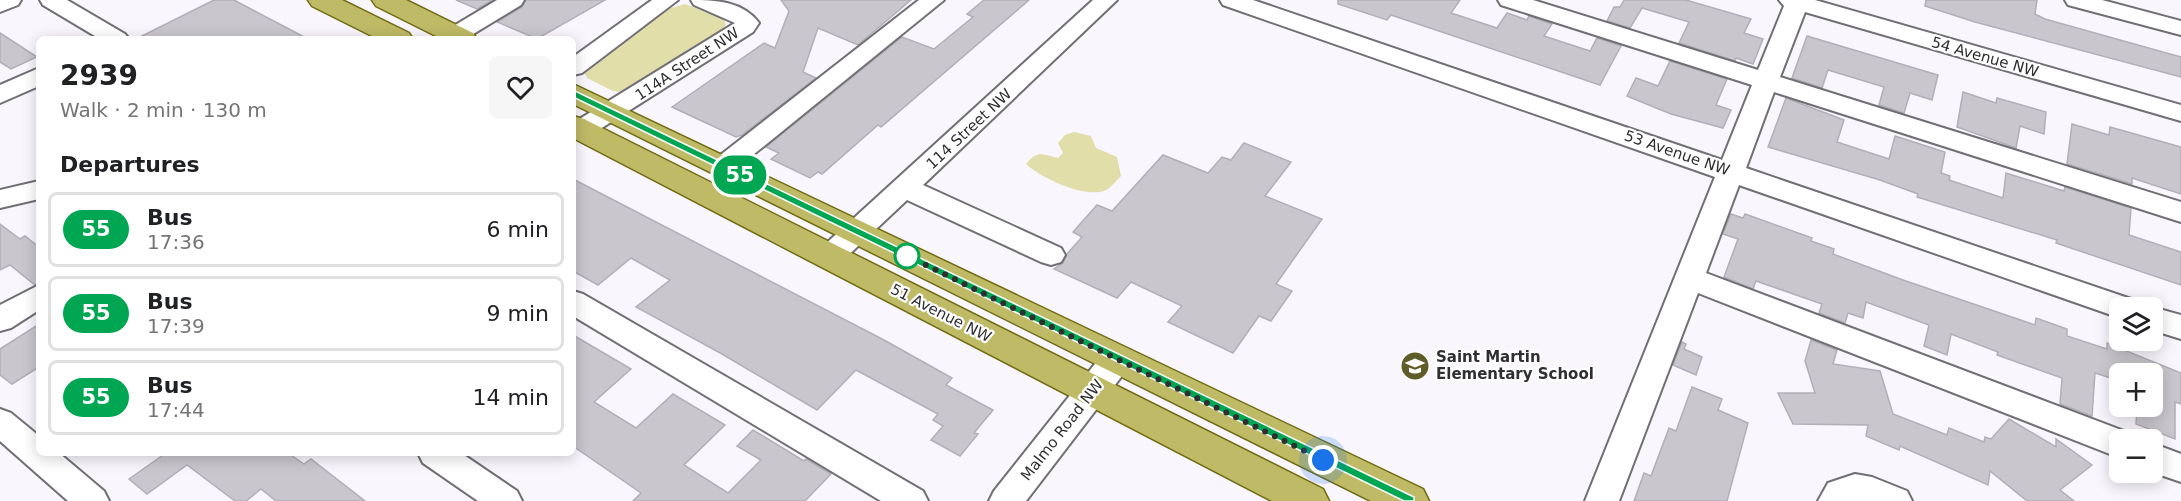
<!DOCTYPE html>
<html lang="en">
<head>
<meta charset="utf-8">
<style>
  body { margin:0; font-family:"DejaVu Sans",sans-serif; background:#f6f6f6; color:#202124; height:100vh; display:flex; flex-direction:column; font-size:22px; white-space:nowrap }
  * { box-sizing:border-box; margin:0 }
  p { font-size:20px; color:#757577 }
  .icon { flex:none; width:33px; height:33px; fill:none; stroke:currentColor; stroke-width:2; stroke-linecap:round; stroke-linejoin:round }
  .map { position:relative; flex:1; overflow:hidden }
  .panel { position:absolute; left:36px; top:36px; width:540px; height:420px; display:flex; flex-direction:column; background:#fff; border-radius:9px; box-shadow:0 3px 15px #0003 }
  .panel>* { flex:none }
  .badge { padding:0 12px; border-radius:20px; font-size:21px; line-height:39px }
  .controls { position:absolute; left:2109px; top:297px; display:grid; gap:12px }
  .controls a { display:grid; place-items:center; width:54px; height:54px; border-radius:9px; background:#fff; box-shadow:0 3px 15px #0003; font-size:30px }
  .you { position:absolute; width:30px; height:30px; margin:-15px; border:4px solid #fff; border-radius:50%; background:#1a73e8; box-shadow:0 0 0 9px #1a73e833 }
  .map>.badge { position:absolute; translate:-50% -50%; box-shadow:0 0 0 3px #fff }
  h2 { padding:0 24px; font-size:22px; line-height:54px }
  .round { display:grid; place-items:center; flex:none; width:63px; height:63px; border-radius:9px; background:#f6f6f6 }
  .head { display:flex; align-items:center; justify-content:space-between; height:102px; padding:0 24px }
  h1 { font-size:28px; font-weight:800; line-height:45px }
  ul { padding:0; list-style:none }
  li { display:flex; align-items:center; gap:18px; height:75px; margin:0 12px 9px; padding:0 12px; border:3px solid #e0e0e0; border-radius:9px }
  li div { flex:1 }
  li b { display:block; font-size:22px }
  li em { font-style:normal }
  li .badge { min-width:66px; font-weight:700; text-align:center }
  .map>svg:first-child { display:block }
  .green { fill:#e1deaa }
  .building { fill:#c9c6ce; stroke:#b2afb7; stroke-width:1.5 }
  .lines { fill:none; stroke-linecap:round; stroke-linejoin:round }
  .minor-casing { stroke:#716f76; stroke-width:4 }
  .major-casing { stroke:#716b11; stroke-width:3 }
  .minor { fill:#fff; fill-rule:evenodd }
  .major { fill:#bfba66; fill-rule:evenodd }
  .line { fill:#00a651; stroke:#fff; stroke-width:1.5 }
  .walk { stroke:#2f2e31; stroke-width:6; stroke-dasharray:0 10.8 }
  .stop-dot { fill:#fff; stroke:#00a651; stroke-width:3 }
  .labels { text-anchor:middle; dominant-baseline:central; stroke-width:4.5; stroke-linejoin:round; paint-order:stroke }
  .street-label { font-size:15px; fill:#2f2e31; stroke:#fff }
  .poi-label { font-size:15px; font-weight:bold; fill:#2f2e31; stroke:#fff; text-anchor:start }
</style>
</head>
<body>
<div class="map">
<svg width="2181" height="501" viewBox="0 0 2181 501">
  <rect width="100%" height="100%" fill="#f9f6fe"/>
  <g class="green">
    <polygon points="685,4 723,19 726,24 724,28 621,92 613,91 587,78 584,72 668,9"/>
    <path d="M1074,132L1091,136L1096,148L1117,157L1121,176C1117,180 1113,185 1108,189C1089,201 1041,178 1026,164C1037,150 1043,154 1058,158L1063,153L1058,143L1065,135Z"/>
  </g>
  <g class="building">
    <polygon points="214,0 234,0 308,39 136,39"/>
    <polygon points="456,0 493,0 477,9"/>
    <polygon points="526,0 605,0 537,39 497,22 522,7"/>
    <polygon points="781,0 911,0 858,45 818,28 803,72 816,78 742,135 736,137 672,107 764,43 775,48 789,11"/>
    <polygon points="984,0 1029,0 881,127 878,125 822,174 818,172 810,178 771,159 779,153 766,147 902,37 934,49 973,17 967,14"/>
    <polygon points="1338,0 1460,0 1451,13 1497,28 1507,13 1527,20 1529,16 1552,24 1544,36 1590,51 1597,38 1621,46 1600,85 1391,15 1387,20 1338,4"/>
    <polygon points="1624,0 1686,0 1751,19 1744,33 1763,39 1753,64 1736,58 1735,61 1679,43 1689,22 1642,8 1630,28 1607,21 1614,7 1620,7"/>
    <polygon points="1926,0 2037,0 2035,14 2045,19 2181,57 2181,77 1975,22 1925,6"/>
    <polygon points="0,33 37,57 11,69 0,62"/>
    <polygon points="1807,36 1938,75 1932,100 1910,93 1904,113 1879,105 1884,87 1828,70 1822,88 1792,78"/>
    <polygon points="1670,61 1727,79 1716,105 1731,110 1723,128 1671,114 1627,96 1636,78 1658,86"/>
    <polygon points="1963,92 1996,103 1997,98 2046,112 2044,134 2020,126 2016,148 1957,127"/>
    <polygon points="1786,98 1844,120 1837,142 1889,159 1895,136 1945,152 1941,173 1950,176 1949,180 2003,198 2006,173 2064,191 2065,187 2131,208 2129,235 2181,252 2181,285 2056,243 2057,240 1917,197 1918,194 1880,180 1768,147"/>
    <polygon points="2072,124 2109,135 2110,127 2181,147 2181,194 2132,178 2132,184 2067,164"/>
    <polygon points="1244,143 1291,162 1265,196 1322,219 1276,284 1292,291 1271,321 1259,316 1233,353 1168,322 1182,306 1131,282 1117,298 1054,269 1063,263 1067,254 1082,237 1073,232 1097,205 1112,211 1163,155 1208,173 1222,157 1231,160"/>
    <polygon points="573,179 884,340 952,378 946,385 993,410 974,433 978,434 960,456 931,440 943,426 933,420 938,414 856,370 817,410 722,354 636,307 670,280 631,258 598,285 573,271"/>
    <polygon points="1731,214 1743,218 1745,214 1812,238 1811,241 1834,249 1833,254 1903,280 2035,325 2036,318 2067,329 2067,336 2107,349 2107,343 2181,373 2181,404 2175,402 2175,439 2136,424 2137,406 2152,406 2152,374 2120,374 2120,381 2095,373 2092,416 2060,404 2062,378 1997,355 1998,352 1951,334 1947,355 1924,346 1929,325 1866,302 1863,318 1848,313 1845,323 1819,313 1822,304 1756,281 1753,289 1724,277 1738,239 1723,234"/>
    <polygon points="0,224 20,239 25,236 39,247 39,283 35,285 10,265 0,270"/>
    <polygon points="39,324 39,367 12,384 0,375 0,349"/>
    <polygon points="573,335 631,369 594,402 636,428 673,394 725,425 684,465 728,493 761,460 737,446 753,430 804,461 806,459 831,474 805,501 633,501 641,493 573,446"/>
    <polygon points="1811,340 1837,350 1833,364 1880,371 1893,414 1947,435 1949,428 1984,442 1985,437 1991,439 2009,419 2056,447 2056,439 2092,465 2060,490 2074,501 2027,501 1990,471 1988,485 1900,446 1899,450 1866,436 1868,425 1793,424 1778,393 1815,393 1805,361"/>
    <polygon points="1682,342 1686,344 1684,349 1702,357 1696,375 1673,365"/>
    <polygon points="1692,387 1722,399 1718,410 1748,423 1727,501 1634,501 1644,473 1651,476 1669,428 1676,431"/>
    <polygon points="166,453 288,453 304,464 311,459 365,501 276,501 261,489 246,501 235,501 187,465 147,494 129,479"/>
  </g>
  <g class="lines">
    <g class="minor-casing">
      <g id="minor">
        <polygon points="0,0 21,0 18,5 0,12"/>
        <polygon points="40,0 67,0 125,34 129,39 100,39 43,5"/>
        <polygon points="497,0 524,0 521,5 465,39 446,39 443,35 447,30"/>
        <polygon points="652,0 678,0 582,73 573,75 573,57"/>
        <path d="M691,0C715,0 743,1 759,23L753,32L589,136L580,138L573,136V123L735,23L694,5Z"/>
        <polygon points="919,0 944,0 732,172 723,175 714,172 710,166 714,160"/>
        <polygon points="1093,0 1117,0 923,185 1061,248 1065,255 1061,262 1051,265 1041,262 907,200 840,263 830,266 820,263 816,256 820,249"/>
        <polygon points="1220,0 1253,0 1722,160 1752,85 1501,5 1498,0 1533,0 1758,70 1784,6 1779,0 1815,0 2181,105 2181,121 1805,12 1780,77 2181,202 2181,222 1774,92 1746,168 2134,300 2138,308 2120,308 2120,318 1739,185 1706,273 2132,434 2134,440 2120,440 2120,458 1698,293 1619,501 1585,501 1715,177 1223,5"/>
        <polygon points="2065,0 2102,0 2181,21 2181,35 2068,5"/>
        <polygon points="39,68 39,86 0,103 0,85"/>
        <polygon points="39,181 39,199 0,208 0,190"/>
        <polygon points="39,285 39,310 11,328 0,331 0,305"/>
        <polygon points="573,291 583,294 923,491 928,501 881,501 573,316"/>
        <polygon points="2152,307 2181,315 2181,339 2152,330 2152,308 2149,308"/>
        <polygon points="1117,347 1128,350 1132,359 1128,368 1026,501 989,501 994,491 1106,350"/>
        <polygon points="0,409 11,413 39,436 39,453 59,453 104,491 109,501 68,501 0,441"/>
        <polygon points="2152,443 2181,454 2181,482 2152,472"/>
        <polygon points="418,453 461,453 517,491 522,501 478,501 423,463"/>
        <polygon points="1855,474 1872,477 1907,491 1912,501 1818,501 1828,483"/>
      </g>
    </g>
    <g class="major-casing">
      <g id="major">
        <polygon points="308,0 342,0 409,33 413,39 378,39 312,6"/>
        <polygon points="372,0 406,0 473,33 477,39 442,39 376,6"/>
        <polygon points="573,84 1423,489 1429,501 1371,501 573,104"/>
        <polygon points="573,116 584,119 1323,489 1329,501 1272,501 573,138"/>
      </g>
    </g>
    <use href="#minor" class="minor"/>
    <use href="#major" class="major"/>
  </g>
  <polygon class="line" points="573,90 1414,497 1414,501 1404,501 569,95 569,91"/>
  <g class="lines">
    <polyline class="walk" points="907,256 897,251 1323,460"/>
  </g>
  <defs>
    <g id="school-disc" transform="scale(1.5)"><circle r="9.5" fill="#605c28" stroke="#fff"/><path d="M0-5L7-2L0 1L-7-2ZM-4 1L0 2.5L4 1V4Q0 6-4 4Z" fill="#fff"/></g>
  </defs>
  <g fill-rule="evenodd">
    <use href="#school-disc" x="1415" y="366"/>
  </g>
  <circle class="stop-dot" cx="907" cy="256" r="12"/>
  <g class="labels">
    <g class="street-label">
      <text transform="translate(1985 57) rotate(16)">54 Avenue NW</text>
      <text transform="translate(687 64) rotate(-33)">114A Street NW</text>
      <text transform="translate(969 129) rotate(-43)">114 Street NW</text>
      <text transform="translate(1677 153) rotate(19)">53 Avenue NW</text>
      <text transform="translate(941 313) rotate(27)">51 Avenue NW</text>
      <text transform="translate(1062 430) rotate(-52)">Malmo Road NW</text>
    </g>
    <g class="poi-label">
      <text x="1436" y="357">Saint Martin<tspan x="1436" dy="17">Elementary School</tspan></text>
    </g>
  </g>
</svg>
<div class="controls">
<a><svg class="icon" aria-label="layers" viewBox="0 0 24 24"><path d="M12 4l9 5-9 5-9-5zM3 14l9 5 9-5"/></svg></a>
<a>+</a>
<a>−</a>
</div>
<div class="you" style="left:1323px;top:460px"></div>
<b class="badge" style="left:740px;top:175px;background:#00a651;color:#fff">55</b>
<section class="panel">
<div class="head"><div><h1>2939</h1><p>Walk · 2 min · 130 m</p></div><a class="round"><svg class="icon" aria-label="heart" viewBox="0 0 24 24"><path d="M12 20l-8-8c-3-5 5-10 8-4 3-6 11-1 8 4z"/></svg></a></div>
<h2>Departures</h2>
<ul>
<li><span class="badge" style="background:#00a651;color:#fff">55</span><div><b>Bus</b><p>17:36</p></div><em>6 min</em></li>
<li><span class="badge" style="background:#00a651;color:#fff">55</span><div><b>Bus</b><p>17:39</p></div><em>9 min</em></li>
<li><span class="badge" style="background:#00a651;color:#fff">55</span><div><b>Bus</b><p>17:44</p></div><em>14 min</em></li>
</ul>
</section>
</div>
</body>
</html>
